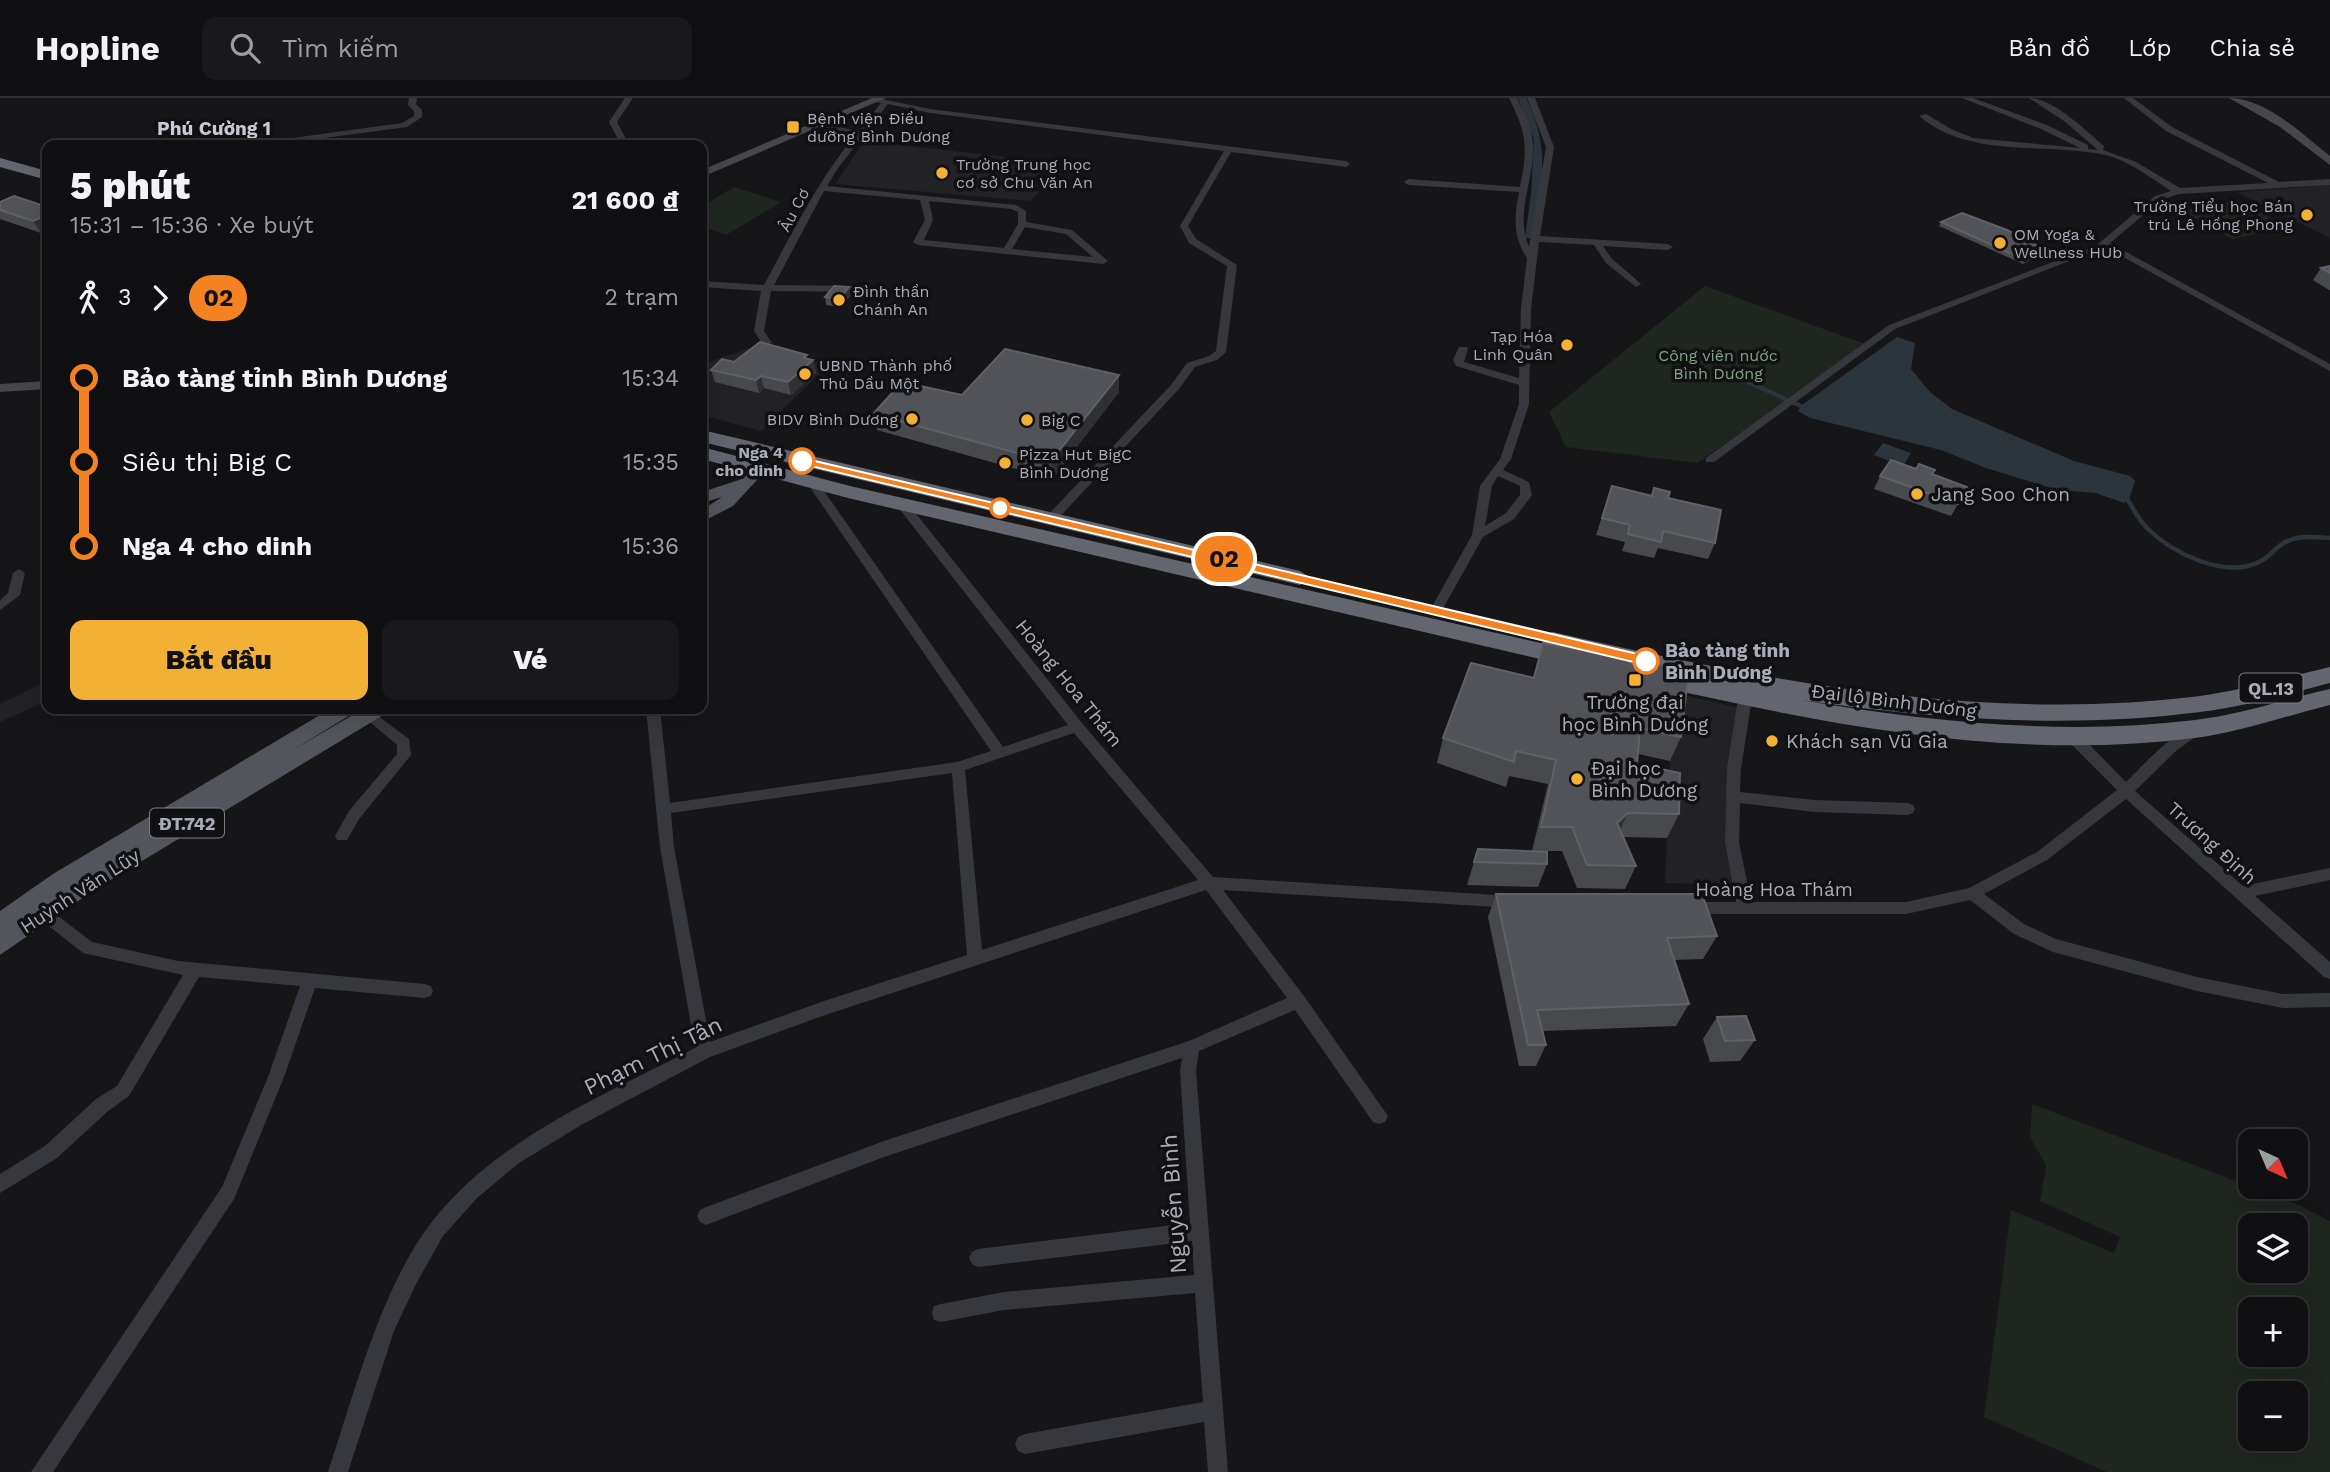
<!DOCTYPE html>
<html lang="vi">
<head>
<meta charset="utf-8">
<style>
  body { margin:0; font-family:"Work Sans",sans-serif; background:#19191b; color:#f1f3f6; height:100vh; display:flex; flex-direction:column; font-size:26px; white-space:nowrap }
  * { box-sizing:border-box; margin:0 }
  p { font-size:23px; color:#9c9d9f }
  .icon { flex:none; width:38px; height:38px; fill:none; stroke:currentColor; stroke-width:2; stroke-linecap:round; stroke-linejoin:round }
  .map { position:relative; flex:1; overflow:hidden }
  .details { position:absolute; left:42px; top:42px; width:665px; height:574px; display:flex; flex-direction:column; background:#101012; border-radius:14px; box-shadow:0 7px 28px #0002,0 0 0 2px #303032 }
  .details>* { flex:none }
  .badge { padding:0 14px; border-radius:23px; font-size:24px; line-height:46px }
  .needle { width:46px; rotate:136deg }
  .controls { position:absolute; left:2238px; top:1031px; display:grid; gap:14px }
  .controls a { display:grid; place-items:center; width:70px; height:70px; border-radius:14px; background:#101012; box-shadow:0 7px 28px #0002,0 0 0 2px #303032; font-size:35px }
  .map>.badge { position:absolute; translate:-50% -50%; box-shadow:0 0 0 4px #fff }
  .legs { display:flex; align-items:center; gap:10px; height:77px; padding:0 28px; font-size:23px }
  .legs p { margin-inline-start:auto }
  .head { display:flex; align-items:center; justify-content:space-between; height:119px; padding:0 28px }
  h1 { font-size:38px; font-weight:800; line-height:52px }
  .button { display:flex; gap:14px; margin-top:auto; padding:14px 28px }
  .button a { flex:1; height:80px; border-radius:14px; background:#f2b134; color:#111; font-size:28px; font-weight:800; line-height:80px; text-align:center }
  .button a+a { background:#19191b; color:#f1f3f6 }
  ul { padding:0 28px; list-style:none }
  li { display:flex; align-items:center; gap:24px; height:84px; font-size:26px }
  li i { display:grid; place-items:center; width:10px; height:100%; margin:0 9px; background:currentColor }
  li i::after { content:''; width:18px; height:18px; margin:-9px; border:5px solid; border-radius:50%; background:#101012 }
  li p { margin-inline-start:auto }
  li:first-child i { background:linear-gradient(#0000 50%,currentColor 0) }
  li:last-child i { background:linear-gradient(currentColor 50%,#0000 0) }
  header { display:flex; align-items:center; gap:42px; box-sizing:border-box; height:98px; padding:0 35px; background:#101012; border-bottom:2px solid #303032 }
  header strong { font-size:33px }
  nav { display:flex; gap:38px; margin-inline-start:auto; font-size:24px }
  .search { width:490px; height:63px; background:#19191b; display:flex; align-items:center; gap:18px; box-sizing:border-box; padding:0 24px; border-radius:14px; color:#9c9d9f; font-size:26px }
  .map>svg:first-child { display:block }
  .built { fill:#222225 }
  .green { fill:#1e261f; fill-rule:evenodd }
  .water { fill:#2c353c }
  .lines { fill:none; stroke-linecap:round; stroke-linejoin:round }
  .stream { stroke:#2c353c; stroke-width:4.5 }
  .street { fill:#37383d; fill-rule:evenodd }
  .secondary { fill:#45474d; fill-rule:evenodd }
  .primary { fill:#53555c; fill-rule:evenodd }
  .highway { fill:#63666e; fill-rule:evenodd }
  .wall { fill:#47494d }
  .shaded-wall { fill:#2f3033 }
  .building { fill:#525359; stroke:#5f6168; stroke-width:2 }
  .line-1 { fill:#f58220; stroke:#fff; stroke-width:2 }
  .poi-dot { fill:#f2b134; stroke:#111113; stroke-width:2.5 }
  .stop-1-dot { fill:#fff; stroke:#f58220; stroke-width:3.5 }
  .labels { text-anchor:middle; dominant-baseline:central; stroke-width:7; stroke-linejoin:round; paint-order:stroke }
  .far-poi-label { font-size:16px; fill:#a8adb8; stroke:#111113; text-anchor:start }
  .far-street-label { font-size:16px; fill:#a8adb8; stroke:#111113 }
  .far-park-label { font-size:16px; fill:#7fa381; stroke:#111113 }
  .far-stop-label { font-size:16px; font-weight:bold; fill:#a8adb8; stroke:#111113; text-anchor:end }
  .shield { fill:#111113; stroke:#7b7e86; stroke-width:2 }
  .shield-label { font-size:18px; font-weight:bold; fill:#a8adb8 }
  .far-quarter-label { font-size:19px; font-weight:bold; fill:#c9ccd4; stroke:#111113 }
  .poi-label { font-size:19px; fill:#a8adb8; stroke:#111113; text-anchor:start }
  .stop-label { font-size:19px; font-weight:bold; fill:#a8adb8; stroke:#111113; text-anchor:start }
  .street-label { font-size:19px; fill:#a8adb8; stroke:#111113 }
  .near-street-label { font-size:23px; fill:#a8adb8; stroke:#111113 }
</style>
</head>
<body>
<header>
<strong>Hopline</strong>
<div class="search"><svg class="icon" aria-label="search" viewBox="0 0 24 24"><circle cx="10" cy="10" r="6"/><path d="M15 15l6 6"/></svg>Tìm kiếm</div>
<nav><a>Bản đồ</a><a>Lớp</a><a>Chia sẻ</a></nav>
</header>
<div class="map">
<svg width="2330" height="1374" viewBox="0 0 2330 1374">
  <rect width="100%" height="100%" fill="#161618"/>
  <g class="built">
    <polygon points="864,43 1051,64 1031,89 1039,94 1030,103 835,86"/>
    <polygon points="2330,87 2330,140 2237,94"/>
    <polygon points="763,246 808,264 830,265 761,333 702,317 702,266"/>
    <polygon points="47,583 47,603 0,624 0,606"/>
    <polygon points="1679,596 1736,609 1736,787 1665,785 1670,661"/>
  </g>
  <g class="green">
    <polygon points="734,89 781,104 726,137 702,128 702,108"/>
    <polygon points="2237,102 2288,129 2232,141 2182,113"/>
    <polygon points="1705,188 1868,247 1697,365 1566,349 1549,314"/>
    <path d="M2032,1006L2299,1107L2330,1123V1374H2107L1984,1319L2011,1112L2114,1155L2120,1139L2040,1103L2046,1067L2030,1039ZM2296,1127V1172H2250V1127ZM2250,1211H2296V1256H2250ZM2250,1295H2296V1340H2250Z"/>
  </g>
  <g class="water">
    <path d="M1518,0H1526C1552,54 1541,84 1533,140H1525L1531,96L1534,41Z"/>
    <polygon points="1897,239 1915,245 1911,271 1930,294 1952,311 2074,363 2130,378 2135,383 2129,401 2124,405 2096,395 2058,392 1986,370 1941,352 1810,320 1798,313 1802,307"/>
    <polygon points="1883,345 1911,355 1903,368 1874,357"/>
  </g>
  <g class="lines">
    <g class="stream">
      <polyline points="1735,278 1805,310"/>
      <path d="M2125,398C2132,408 2138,421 2147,430C2172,455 2226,482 2261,463C2268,460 2272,454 2278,449C2293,436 2312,439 2330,440"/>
    </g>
    <g class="street">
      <polygon points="409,0 417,0 416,6 422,12 422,19 407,29 272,47 252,47 256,45 402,25 414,18 414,13 408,7"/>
      <polygon points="625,0 633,0 617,24 629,47 621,47 609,24"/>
      <path d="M877,0L930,11L1346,63L1350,66L1346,69L1231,54L1188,128L1196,141L1237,167L1226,254L1217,262L1195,269L1179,291L1054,425H1046V419L1171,287L1187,265L1209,258L1216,253L1227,168L1189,145L1180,128L1224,53L930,15L888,6L838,70L827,88L1016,107L1026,113V124L1072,132L1108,163L1103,166L918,147L913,144L925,122L920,102L824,93L774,187L862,188L867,191L862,194L771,193L764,233L772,245L763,247L754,233L761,193L702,189V183L764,187C792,135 818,83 855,37L820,28L824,26L859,33L881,5L875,4ZM929,103L1011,111L1018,114V126L1004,150L924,142L933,122ZM1025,129L1066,136L1093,159L1012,151Z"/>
      <path d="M1509,0H1517C1525,17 1534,32 1533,52C1533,85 1515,116 1529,149L1546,49L1527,0H1535L1554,49L1540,138L1668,146L1673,149L1668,152L1603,148L1612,161L1639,184L1641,186L1636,189L1606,165L1594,147L1539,144L1531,211L1529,306L1511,361L1503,372L1529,384L1532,397L1514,421L1483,439L1441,514L1435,518L1429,514L1472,437L1480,388L1500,361L1519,306V287L1456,268L1453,262L1459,249H1467L1468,251L1464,264L1519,280L1521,211L1527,160C1513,139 1514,119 1519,94L1408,87L1404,84L1408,81L1520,89C1528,49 1527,36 1509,0ZM1498,378L1520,388V397L1506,415L1485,428L1492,388Z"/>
      <path d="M1962,0H1973L2047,27L2088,47V51L2098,52L2064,23L2029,0C2054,0 2086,33 2104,48L2103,52L2136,64L2180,90L2268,85L2166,33L2124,0H2133L2172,29L2279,84L2330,81V87L2179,96L2161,102L2110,145L2330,266V273L2105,149L1895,231L1714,364H1706V360L1889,227L2097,147L2155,98L2171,93C2151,80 2128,62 2105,57C2044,44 1970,61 1919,18L1926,16L1951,31L1973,40L2080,50L2041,31Z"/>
      <path d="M813,382L817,383L1003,649L1068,627L898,409V403H906L1082,625L1213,779L1512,798L1517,800L1520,804L1517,808L1512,810L1223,792L1304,898L1388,1018L1385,1024L1379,1026L1373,1024L1295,912L1199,953L1196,973L1228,1374H1208L1204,1324L1025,1356L1018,1353L1015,1346L1018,1339L1025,1336L1203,1304L1195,1195L1004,1212L941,1224L934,1222L932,1215L934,1208L941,1206L1004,1194L1194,1177L1192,1143L978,1169L972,1166L969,1160L972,1154L978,1151L1190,1125L1180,973L1182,960L884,1059L706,1127L700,1124L697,1118L700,1112L706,1109L884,1043L1189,943L1287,900L1206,792L825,917L710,959L581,1027L519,1065L477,1100L443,1138L416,1186L394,1233L348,1374H328C354,1296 381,1190 431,1125C497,1040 603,998 695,950L660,749L646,611H660L670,705L957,664L991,653L807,385ZM1074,635L1198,782L982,852L965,672ZM952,675L967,857L824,903L710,944L674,749L671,715Z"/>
      <polygon points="19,471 25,475 20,497 0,512 0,502 8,495 13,475"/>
      <path d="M1745,595L1752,600L1741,671L1740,694L1814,702L1908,705L1913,707L1915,711L1913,715L1908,717L1814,714L1740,705L1739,744L1751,804H1906L1969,790L2037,754L2117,692L2068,643L2066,639L2068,635H2078L2126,684C2140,671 2182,623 2201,627L2203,631L2201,635L2177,652L2135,693L2243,788L2330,770V782L2255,798L2330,864V881L2324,879L2126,701L2047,762L1984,796L2024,826L2056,841L2197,879L2283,896L2330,895V909L2283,910L2197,893L2053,854L2014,836L1970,802L1906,816H1689L1684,814L1681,810L1684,806L1689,804H1736L1725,744L1727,671L1738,600Z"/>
      <polygon points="369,611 409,641 411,657 359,721 347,742 337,742 335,738 349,713 397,656 397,647 364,619 362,616 364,613"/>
      <path d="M52,802L57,804L60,808L58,818L92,844L178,863L425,886L431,888L433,893L431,898L425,900L315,890L284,979L234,1101L53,1374H31L222,1089L268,979L300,888L199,879L129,998L108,1013L57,1060L0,1095V1076L45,1048L96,1001L117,988L183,877L83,855L45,825C41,819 43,810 47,804Z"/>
    </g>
    <g class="secondary">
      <polygon points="872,0 886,0 702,79 702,72"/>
      <path d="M2229,0C2266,0 2302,36 2330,58V67L2280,29Z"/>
      <polygon points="47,283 47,291 0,294 0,286"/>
    </g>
    <g class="primary">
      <polygon points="758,367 766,372 733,408 702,424 702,412 722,399 702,405 702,394 739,382 752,368"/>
      <polygon points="330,611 355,611 352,616 291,653 363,611 388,611 385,616 94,792 0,857 0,813 53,776"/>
    </g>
    <g class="highway">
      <polygon points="0,60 47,73 47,82 0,69"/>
      <polygon points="702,332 1300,473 1311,480 1300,487 702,344"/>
      <path d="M702,349L850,388L1545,546L1542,542L1545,537L1553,534C1766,583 1982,625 2200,598C2244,592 2287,579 2330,569V585C2287,596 2244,609 2200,614C2066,631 1934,621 1801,602C1931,624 2063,638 2195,622C2241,617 2285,601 2330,591V607C2285,618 2241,634 2195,640C2014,663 1833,628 1657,588L1649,586L1646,580L1654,573L1583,557L1585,561L1582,567L1574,569L848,400L702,361Z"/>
    </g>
  </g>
  <g class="wall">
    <polygon points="0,104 47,109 41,135 0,121"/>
    <polygon points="1941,124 2046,152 2043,156 2023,166 1939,128"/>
    <polygon points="2330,168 2330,192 2329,192 2313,182 2321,170"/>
    <polygon points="851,197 841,209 826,207 825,199"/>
    <polygon points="808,261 813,262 816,274 791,297 764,290 759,295 715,284 711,272 734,264"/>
    <polygon points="1119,277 1119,294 1052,381 877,332 873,316 962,297"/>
    <polygon points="1932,376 1958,406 1951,418 1874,391 1880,378"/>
    <polygon points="1612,388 1651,397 1654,390 1668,400 1715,445 1708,461 1658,450 1654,460 1622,453 1625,444 1596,437"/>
    <polygon points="1543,545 1681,639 1670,663 1638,656 1637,666 1679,716 1667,740 1623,739 1636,768 1625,791 1577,790 1562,753 1532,753 1548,686 1509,678 1506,689 1437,665 1443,640 1533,580"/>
    <polygon points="1478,751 1547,766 1538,789 1467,787"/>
    <polygon points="1496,796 1717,838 1703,861 1674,862 1689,906 1676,928 1543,933 1546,947 1536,968 1519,968 1488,819"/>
    <polygon points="1717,919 1755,942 1740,963 1710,964 1703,941"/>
  </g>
  <g class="shaded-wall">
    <polygon points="47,117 47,132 41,135 33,123"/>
    <polygon points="702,128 706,140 702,142"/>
    <polygon points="2046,152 2043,156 2023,166 2025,162"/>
    <polygon points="849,189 851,197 841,209 839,201"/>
    <polygon points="807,257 809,265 813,262 816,274 791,297 788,284 803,260"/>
    <polygon points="1119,277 1119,294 1052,381 1050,364"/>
    <polygon points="761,278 764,290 759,295 756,282"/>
    <polygon points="1628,715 1617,739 1617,725"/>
  </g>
  <g class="building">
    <polygon points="14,98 47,109 47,117 33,123 0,112 0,104"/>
    <polygon points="1962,115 2007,132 2046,152 2025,162 1941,124"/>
    <polygon points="2330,168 2330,175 2321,170"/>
    <polygon points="834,188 849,189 839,201 825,199"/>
    <polygon points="760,244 807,257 803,260 813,262 788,284 761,278 756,282 711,272 722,261 734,264"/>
    <polygon points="1005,251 1119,277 1050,364 873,316 902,284 962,297"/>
    <polygon points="1891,362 1916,371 1919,366 1935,372 1932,376 1967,389 1958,406 1880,378"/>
    <polygon points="1612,388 1652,398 1654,390 1670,394 1668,400 1721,412 1715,445 1663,433 1661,444 1628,436 1630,427 1602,420"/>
    <polygon points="1543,545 1689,572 1681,639 1640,630 1637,666 1680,675 1679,716 1628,715 1617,725 1636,768 1587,767 1572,729 1541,729 1556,662 1516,653 1514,664 1443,640 1471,565 1534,580"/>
    <polygon points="1478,751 1547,754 1547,766 1474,764"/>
    <polygon points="1496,796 1702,796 1717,838 1667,840 1689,906 1537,912 1546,947 1528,947"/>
    <polygon points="1746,918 1755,942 1725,943 1717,919"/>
  </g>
  <polygon class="line-1" points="802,360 1646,558 1652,563 1646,567 798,365 797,363"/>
  <g class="poi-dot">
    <rect x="786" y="22" width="14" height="14" rx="3.5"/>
    <circle cx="942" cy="75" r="7"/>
    <circle cx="2307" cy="117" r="7"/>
    <circle cx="2000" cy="145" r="7"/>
    <circle cx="839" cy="202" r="7"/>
    <circle cx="1567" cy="247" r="7"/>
    <circle cx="805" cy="276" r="7"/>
    <circle cx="912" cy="321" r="7"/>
    <circle cx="1027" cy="322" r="7"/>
    <circle cx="1005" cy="365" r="7"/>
    <circle cx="1917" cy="396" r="7"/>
    <rect x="1628" y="575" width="14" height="14" rx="3.5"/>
    <circle cx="1772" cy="643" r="7"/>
    <circle cx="1577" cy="681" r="7"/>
  </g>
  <g class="stop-1-dot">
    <circle cx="802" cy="363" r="12"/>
    <circle cx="1000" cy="410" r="9"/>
    <circle cx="1646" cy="563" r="12"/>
  </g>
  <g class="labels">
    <g class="far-poi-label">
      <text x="807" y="20">Bệnh viện Điều<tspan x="807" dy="18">dưỡng Bình Dương</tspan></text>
      <text x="956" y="66">Trường Trung học<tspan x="956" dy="18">cơ sở Chu Văn An</tspan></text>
      <text x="2293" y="108" text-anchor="end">Trường Tiểu học Bán<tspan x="2293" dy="18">trú Lê Hồng Phong</tspan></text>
      <text x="2014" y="136">OM Yoga &amp;<tspan x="2014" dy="18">Wellness HUb</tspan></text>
      <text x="853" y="193">Đình thần<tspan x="853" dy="18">Chánh An</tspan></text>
      <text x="1553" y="238" text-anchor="end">Tạp Hóa<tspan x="1553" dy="18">Linh Quân</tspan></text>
      <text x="819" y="267">UBND Thành phố<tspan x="819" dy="18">Thủ Dầu Một</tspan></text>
      <text x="898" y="321" text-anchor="end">BIDV Bình Dương</text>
      <text x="1041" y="322">Big C</text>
      <text x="1019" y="356">Pizza Hut BigC<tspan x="1019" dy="18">Bình Dương</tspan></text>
    </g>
    <g class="far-street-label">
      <text transform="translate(794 112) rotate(-62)">Âu Cơ</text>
    </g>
    <g class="far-park-label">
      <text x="1718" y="257">Công viên nước<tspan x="1718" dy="18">Bình Dương</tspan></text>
    </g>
    <g class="far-stop-label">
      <text x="783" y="354">Nga 4<tspan x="783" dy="18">cho dinh</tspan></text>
    </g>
    <g class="shield">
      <rect x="2239.5" y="575.5" width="63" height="29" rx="5"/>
      <rect x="150" y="710.5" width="74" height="29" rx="5"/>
    </g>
    <g class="shield-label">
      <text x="2271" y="590">QL.13</text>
      <text x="187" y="725">ĐT.742</text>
    </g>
    <g class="far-quarter-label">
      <text x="214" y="30">Phú Cường 1</text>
    </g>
    <g class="poi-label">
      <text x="1931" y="396">Jang Soo Chon</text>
      <text x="1635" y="604" text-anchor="middle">Trường đại<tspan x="1635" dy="22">học Bình Dương</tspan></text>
      <text x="1786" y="643">Khách sạn Vũ Gia</text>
      <text x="1591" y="670">Đại học<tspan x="1591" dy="22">Bình Dương</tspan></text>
    </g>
    <g class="stop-label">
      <text x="1665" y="552">Bảo tàng tỉnh<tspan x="1665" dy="22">Bình Dương</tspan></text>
    </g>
    <g class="street-label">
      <text transform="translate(1069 585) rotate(51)">Hoàng Hoa Thám</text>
      <text transform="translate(1894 603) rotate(7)">Đại lộ Bình Dương</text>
      <text transform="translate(2212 745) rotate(42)">Trương Định</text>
      <text x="1774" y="791">Hoàng Hoa Thám</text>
      <text transform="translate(80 793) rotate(-33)">Huỳnh Văn Lũy</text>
    </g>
    <g class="near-street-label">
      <text transform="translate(653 958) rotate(-26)">Phạm Thị Tân</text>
      <text transform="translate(1174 1106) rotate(-94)">Nguyễn Bình</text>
    </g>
  </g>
</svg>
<div class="controls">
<a><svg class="needle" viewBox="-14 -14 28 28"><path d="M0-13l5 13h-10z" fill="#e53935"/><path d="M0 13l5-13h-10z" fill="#9c9d9f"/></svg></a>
<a><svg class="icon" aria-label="layers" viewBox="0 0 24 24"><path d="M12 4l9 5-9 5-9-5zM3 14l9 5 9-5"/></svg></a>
<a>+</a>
<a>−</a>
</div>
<b class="badge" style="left:1224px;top:461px;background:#f58220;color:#111">02</b>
<section class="details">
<div class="head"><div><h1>5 phút</h1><p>15:31 – 15:36 · Xe buýt</p></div><b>21 600 ₫</b></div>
<div class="legs"><svg class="icon" aria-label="walk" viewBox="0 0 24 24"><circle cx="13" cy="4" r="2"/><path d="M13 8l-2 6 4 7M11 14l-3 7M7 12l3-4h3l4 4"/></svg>3<svg class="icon" aria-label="forward" viewBox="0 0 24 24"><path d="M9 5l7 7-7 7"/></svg><b class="badge" style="background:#f58220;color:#111">02</b><p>2 trạm</p></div>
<ul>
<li><i style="color:#f58220"></i><b>Bảo tàng tỉnh Bình Dương</b><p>15:34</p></li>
<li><i style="color:#f58220"></i><span>Siêu thị Big C</span><p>15:35</p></li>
<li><i style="color:#f58220"></i><b>Nga 4 cho dinh</b><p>15:36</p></li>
</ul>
<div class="button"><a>Bắt đầu</a><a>Vé</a></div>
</section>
</div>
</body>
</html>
